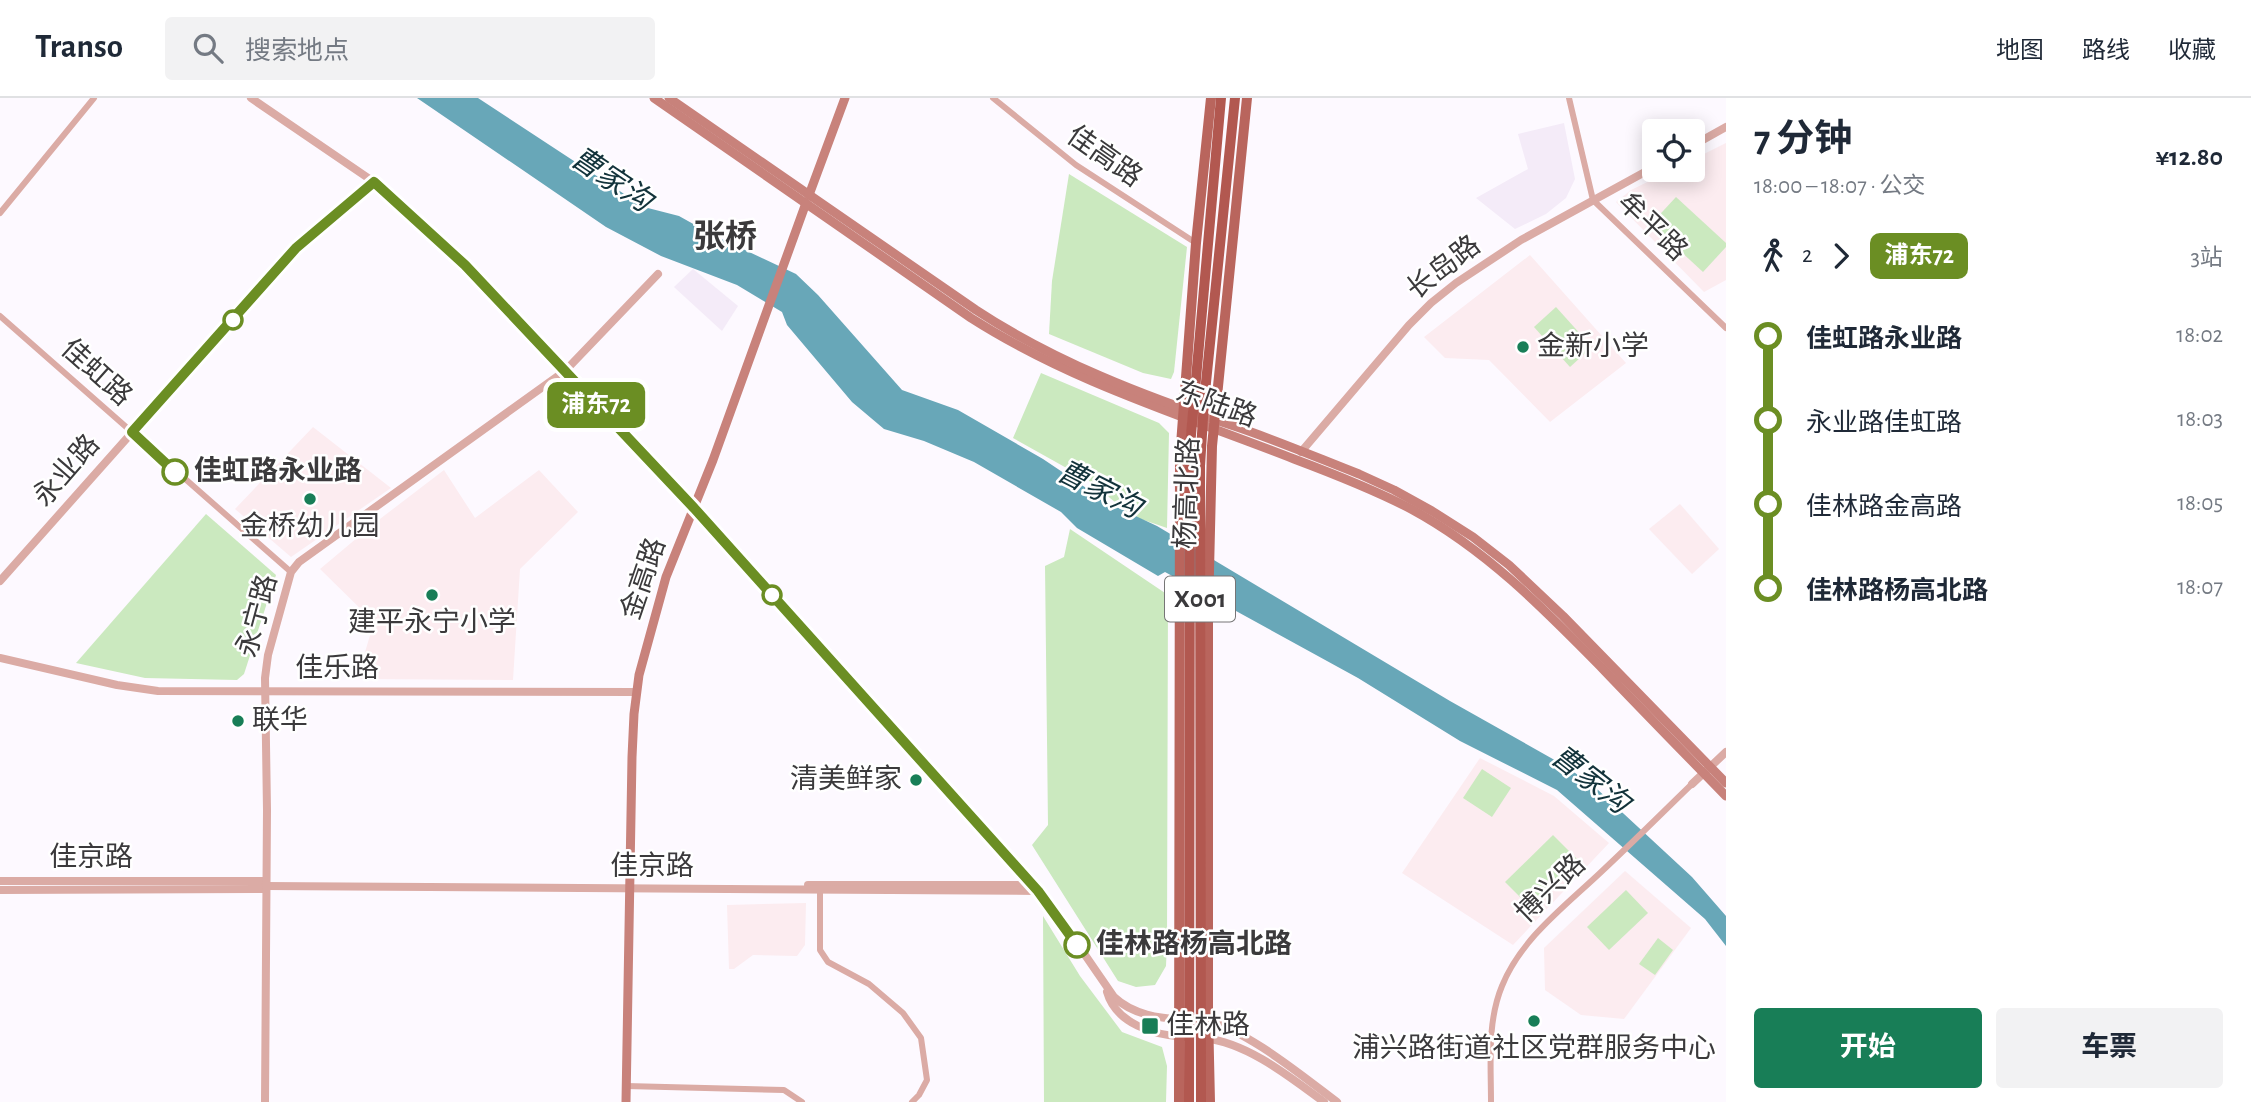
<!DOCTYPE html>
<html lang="zh">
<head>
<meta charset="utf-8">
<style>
  body { margin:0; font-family:"Alegreya Sans","Noto Sans SC",sans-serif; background:#f2f2f3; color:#1f2937; height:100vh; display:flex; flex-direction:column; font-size:26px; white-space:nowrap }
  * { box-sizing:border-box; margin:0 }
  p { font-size:23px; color:#747a83 }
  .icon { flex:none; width:38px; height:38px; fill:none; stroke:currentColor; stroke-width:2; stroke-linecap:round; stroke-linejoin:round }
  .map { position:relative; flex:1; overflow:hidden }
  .drawer { display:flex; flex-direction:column; background:#fff; width:525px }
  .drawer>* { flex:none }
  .badge { padding:0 14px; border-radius:10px; font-size:24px; line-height:46px }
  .tools { position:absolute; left:1642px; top:21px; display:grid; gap:14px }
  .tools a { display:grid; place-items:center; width:63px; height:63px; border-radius:7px; background:#fff; box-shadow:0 4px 18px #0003; font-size:35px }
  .map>.badge { position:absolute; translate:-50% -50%; box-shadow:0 0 0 4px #fff }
  .legs { display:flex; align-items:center; gap:10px; height:77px; padding:0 28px; font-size:23px }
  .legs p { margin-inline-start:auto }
  .summary { display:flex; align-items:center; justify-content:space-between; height:119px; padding:0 28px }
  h1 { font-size:38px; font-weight:700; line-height:52px }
  .action { display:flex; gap:14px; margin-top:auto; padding:14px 28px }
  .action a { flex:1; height:80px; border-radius:7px; background:#187e57; color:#fff; font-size:28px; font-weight:700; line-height:80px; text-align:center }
  .action a+a { background:#f2f2f3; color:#1f2937 }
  ul { padding:0 28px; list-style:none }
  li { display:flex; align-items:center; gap:24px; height:84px; font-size:26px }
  li i { display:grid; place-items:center; width:10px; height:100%; margin:0 9px; background:currentColor }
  li i::after { content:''; width:18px; height:18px; margin:-9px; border:5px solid; border-radius:50%; background:#fff }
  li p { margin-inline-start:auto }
  li:first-child i { background:linear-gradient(#0000 50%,currentColor 0) }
  li:last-child i { background:linear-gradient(currentColor 50%,#0000 0) }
  header { display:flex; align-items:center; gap:42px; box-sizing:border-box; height:98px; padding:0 35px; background:#fff; border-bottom:2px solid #e0e1e3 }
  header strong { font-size:33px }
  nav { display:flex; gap:38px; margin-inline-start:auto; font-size:24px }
  .search { width:490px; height:63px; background:#f2f2f3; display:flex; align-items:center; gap:18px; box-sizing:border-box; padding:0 24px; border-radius:7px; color:#747a83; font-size:26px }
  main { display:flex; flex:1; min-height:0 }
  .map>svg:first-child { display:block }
  .built { fill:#f4ebf8 }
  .education { fill:#fcecf0 }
  .green { fill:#cbe9bf }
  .water { fill:#68a7b8 }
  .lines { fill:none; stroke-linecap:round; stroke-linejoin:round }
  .minor { stroke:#dbaba5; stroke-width:6 }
  .tertiary { stroke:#dbaba5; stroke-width:8 }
  .secondary { stroke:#c8827b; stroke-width:9 }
  .primary { stroke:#b9655d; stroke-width:10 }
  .trunk-bridge { stroke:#b25850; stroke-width:10 }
  .line-1-casing { stroke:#fff; stroke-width:16 }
  .line-1 { stroke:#6b8e23; stroke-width:10 }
  .stop-1-dot { fill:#fff; stroke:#6b8e23; stroke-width:3.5 }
  .poi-dot { fill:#187e57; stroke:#fff; stroke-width:2.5 }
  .labels { text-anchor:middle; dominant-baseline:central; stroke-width:5; stroke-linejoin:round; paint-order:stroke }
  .shield { fill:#fff; stroke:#767576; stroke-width:2 }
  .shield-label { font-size:26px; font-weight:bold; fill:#3b3a3c }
  .street-label { font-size:28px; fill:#3b3a3c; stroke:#fff }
  .poi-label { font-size:28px; fill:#3b3a3c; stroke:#fff; text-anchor:start }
  .stop-label { font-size:28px; font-weight:bold; fill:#3b3a3c; stroke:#fff; text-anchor:start }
  .water-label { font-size:30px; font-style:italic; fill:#13333b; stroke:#fff }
  .quarter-label { font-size:32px; font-weight:bold; fill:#3b3a3c; stroke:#fff }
</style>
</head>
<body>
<header>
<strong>Transo</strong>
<div class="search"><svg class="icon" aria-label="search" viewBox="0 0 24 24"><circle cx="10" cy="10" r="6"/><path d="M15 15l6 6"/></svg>搜索地点</div>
<nav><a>地图</a><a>路线</a><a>收藏</a></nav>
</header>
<main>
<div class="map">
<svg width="1726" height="1004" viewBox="0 0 1726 1004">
  <rect width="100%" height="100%" fill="#fdf9ff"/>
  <g class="built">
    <polygon points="1564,25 1575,81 1566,100 1546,116 1515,131 1476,100 1528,71 1518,36"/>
    <polygon points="693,171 738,208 722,233 674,189"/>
  </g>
  <g class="education">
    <polygon points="1726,45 1726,182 1704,194 1616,104 1631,92 1672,72 1692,72 1692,62"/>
    <polygon points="1530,157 1626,265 1550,324 1489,262 1445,260 1424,239"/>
    <polygon points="313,329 391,390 291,459 235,411"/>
    <polygon points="444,372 475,420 539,372 578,414 520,471 513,582 357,581 374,524 320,471 376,424"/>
    <polygon points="1680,406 1719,451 1692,476 1649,431"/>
    <polygon points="1480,660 1554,698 1609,745 1513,847 1402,775"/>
    <polygon points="1625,773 1691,830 1624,921 1581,917 1545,892 1544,850"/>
    <polygon points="806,805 805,847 797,858 753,857 734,871 729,871 727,807"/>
  </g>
  <g class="green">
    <polygon points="1069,76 1187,149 1174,274 1171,281 1143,275 1049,236 1052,183"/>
    <polygon points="1676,99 1726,145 1726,149 1703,174 1651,126"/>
    <polygon points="1556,209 1592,249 1570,269 1534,229"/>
    <polygon points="1041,275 1159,325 1169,335 1167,430 1132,418 1088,382 1013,340"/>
    <polygon points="206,416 276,477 244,576 237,582 145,580 76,565"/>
    <polygon points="1070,431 1168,497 1167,844 1166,868 1155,887 1136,889 1118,883 1032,747 1048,727 1045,468 1064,459"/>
    <polygon points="1482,671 1511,690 1492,719 1463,700"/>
    <polygon points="1553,737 1578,762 1530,809 1505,784"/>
    <polygon points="1626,792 1648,815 1609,852 1587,829"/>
    <polygon points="1043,818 1080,878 1122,934 1162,949 1167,968 1166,1004 1044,1004"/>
    <polygon points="1658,840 1673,852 1655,877 1639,866"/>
  </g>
  <polygon class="water" points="417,0 478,0 644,109 679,118 713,137 796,176 818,197 902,292 958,312 1043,361 1110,406 1157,428 1450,603 1567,669 1597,691 1692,779 1726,818 1726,848 1705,821 1557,692 1460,643 1358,580 1165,474 1158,478 1077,430 1061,414 974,364 924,343 884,331 852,304 787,227 782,214 737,187 661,158 606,129"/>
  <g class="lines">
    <g class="minor">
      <polyline points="993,0 1076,67 1196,145"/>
      <polyline points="1569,0 1593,102 1726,230"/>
      <polyline points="0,115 94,0"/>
      <polyline points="0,218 291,474"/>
      <polyline points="820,792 820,852 828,864 869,886 903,915 921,940 927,982 919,997 912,1004"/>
      <polyline points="626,988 784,992 802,1004"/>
      <path d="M1491,1004C1491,965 1487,924 1502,888C1521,841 1564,809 1600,775C1631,746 1661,716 1692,686"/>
    </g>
    <g class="tertiary">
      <path d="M251,0L374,84L465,167L694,410L1033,787L1052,809L1114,899C1133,917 1159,920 1184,922"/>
      <polyline points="1692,48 1726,29"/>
      <polyline points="1301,354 1409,227 1431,205 1456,185 1521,142 1654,69"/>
      <polyline points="0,483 296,150 374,84"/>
      <polyline points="0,560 117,587 158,593 636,594"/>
      <polyline points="1692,686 1726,654"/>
      <polyline points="0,783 265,783"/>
      <polyline points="808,787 1033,787"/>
      <polyline points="265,788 1038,793"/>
      <polyline points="0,792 265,791"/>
      <path d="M1107,894C1116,926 1154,937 1184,939"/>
      <path d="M1204,923C1242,928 1305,980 1337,1004"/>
      <path d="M1204,940C1248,945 1290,979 1324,1004"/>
      <polyline points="265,1004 267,712 265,580 268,557 291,474 299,464 565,273 658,176"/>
    </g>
    <g class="secondary">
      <path d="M654,0L971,220C1071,284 1184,318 1294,361C1334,376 1373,391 1411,411C1485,451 1542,509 1601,569C1642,612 1684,655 1726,698"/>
      <path d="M669,0L976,212C1055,264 1144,298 1234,328C1276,342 1318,360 1359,376L1394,392L1432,413L1473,439L1509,467L1563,518L1726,685"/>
      <polyline points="809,97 845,0"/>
      <polyline points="626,1004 632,659 634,616 639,577 666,479 713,362 806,105"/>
    </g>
    <g class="primary">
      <polyline points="1179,1004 1180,360 1196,145 1211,0"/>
      <polyline points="1210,1004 1208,916 1208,515 1212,348 1247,0"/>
    </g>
    <g class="trunk-bridge">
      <polyline points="1189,1004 1190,348 1221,0"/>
      <polyline points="1201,1004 1200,368 1204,304 1235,0"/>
    </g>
  </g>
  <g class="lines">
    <g class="line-1-casing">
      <polyline id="line-1" points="175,374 132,334 296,150 374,84 465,167 694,410 1038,793 1077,847"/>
    </g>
    <use href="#line-1" class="line-1"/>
  </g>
  <g class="stop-1-dot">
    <circle cx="233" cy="222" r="9"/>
    <circle cx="175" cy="374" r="12"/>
    <circle cx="772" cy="497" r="9"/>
    <circle cx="1077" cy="847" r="12"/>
  </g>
  <g class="poi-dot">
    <circle cx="1523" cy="249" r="7"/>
    <circle cx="310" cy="401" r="7"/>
    <circle cx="432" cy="497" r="7"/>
    <circle cx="238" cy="623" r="7"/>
    <circle cx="916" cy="682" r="7"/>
    <circle cx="1534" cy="923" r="7"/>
    <rect x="1141" y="919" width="18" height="18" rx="3.5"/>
  </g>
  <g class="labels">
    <rect class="shield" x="1165" y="478.5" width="70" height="45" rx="5"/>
    <g class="shield-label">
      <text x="1200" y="501">X001</text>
    </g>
    <g class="street-label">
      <text transform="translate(1104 59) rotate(35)">佳高路</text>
      <text transform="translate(1652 129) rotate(44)">牟平路</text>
      <text transform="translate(1444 170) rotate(-38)">长岛路</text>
      <text transform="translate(96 275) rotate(42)">佳虹路</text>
      <text transform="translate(1216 307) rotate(20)">东陆路</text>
      <text transform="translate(67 373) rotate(-49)">永业路</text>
      <text transform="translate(1188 395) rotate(-88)">杨高北路</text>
      <text transform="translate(644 481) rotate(-71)">金高路</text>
      <text transform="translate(258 518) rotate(-75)">永宁路</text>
      <text x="337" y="571">佳乐路</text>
      <text x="91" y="760">佳京路</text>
      <text x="652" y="769">佳京路</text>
      <text transform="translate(1551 791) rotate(-44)">博兴路</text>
    </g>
    <g class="poi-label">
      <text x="1537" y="249">金新小学</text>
      <text x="310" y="429" text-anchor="middle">金桥幼儿园</text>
      <text x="432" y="525" text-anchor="middle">建平永宁小学</text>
      <text x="252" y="623">联华</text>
      <text x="902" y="682" text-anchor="end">清美鲜家</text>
      <text x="1166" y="928">佳林路</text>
      <text x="1534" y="951" text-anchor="middle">浦兴路街道社区党群服务中心</text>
    </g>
    <g class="stop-label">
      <text x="194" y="374">佳虹路永业路</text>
      <text x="1096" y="847">佳林路杨高北路</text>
    </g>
    <g class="water-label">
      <text transform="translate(611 82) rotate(34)">曹家沟</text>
      <text transform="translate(1099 392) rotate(27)">曹家沟</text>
      <text transform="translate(1590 682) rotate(38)">曹家沟</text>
    </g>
    <g class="quarter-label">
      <text x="725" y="139">张桥</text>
    </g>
  </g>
</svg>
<div class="tools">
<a><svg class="icon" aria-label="locate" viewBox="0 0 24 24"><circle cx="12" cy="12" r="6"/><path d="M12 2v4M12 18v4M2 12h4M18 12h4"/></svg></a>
</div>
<b class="badge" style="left:596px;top:307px;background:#6b8e23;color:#fff">浦东72</b>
</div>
<section class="drawer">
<div class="summary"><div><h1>7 分钟</h1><p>18:00 – 18:07 · 公交</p></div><b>¥12.80</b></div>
<div class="legs"><svg class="icon" aria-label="walk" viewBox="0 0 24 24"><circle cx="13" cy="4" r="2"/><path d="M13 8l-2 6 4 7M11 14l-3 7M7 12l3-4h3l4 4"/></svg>2<svg class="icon" aria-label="forward" viewBox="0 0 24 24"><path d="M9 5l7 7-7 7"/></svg><b class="badge" style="background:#6b8e23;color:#fff">浦东72</b><p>3站</p></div>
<ul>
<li><i style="color:#6b8e23"></i><b>佳虹路永业路</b><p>18:02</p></li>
<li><i style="color:#6b8e23"></i><span>永业路佳虹路</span><p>18:03</p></li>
<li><i style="color:#6b8e23"></i><span>佳林路金高路</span><p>18:05</p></li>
<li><i style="color:#6b8e23"></i><b>佳林路杨高北路</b><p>18:07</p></li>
</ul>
<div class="action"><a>开始</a><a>车票</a></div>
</section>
</main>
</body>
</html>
